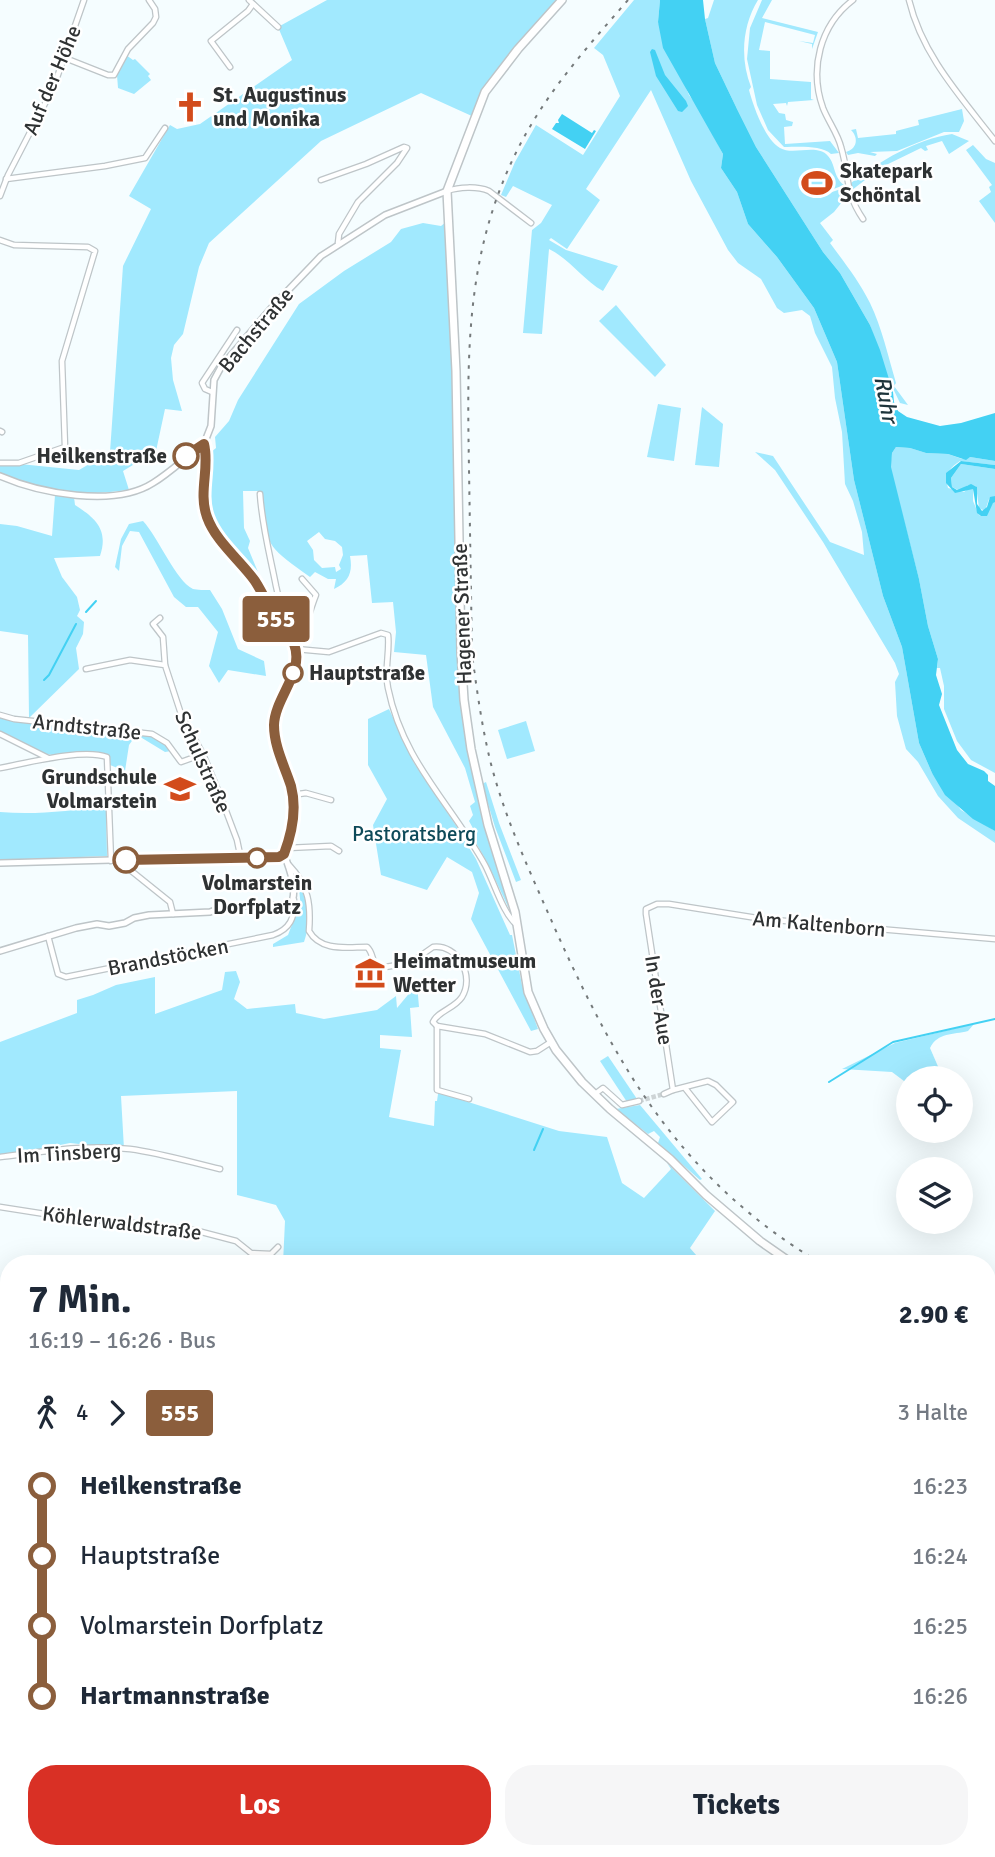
<!DOCTYPE html>
<html lang="de">
<head>
<meta charset="utf-8">
<style>
  body { margin:0; font-family:Signika,sans-serif; background:#f6f6f7; color:#1f2937; height:100vh; display:flex; flex-direction:column; font-size:26px; white-space:nowrap }
  * { box-sizing:border-box; margin:0 }
  p { font-size:23px; color:#747a83 }
  .icon { flex:none; width:38px; height:38px; fill:none; stroke:currentColor; stroke-width:2; stroke-linecap:round; stroke-linejoin:round }
  .map { position:relative; flex:1; overflow:hidden }
  .side { position:absolute; left:0px; top:1255px; width:996px; height:604px; display:flex; flex-direction:column; background:#fff; border-radius:28px 28px 0 0; box-shadow:0 7px 28px #0002 }
  .side>* { flex:none }
  .badge { padding:0 14px; border-radius:5px; font-size:24px; line-height:46px }
  .controls { position:absolute; left:896px; top:1066px; display:grid; gap:14px }
  .controls a { display:grid; place-items:center; width:77px; height:77px; border-radius:50%; background:#fff; box-shadow:0 7px 28px #0002; font-size:35px }
  .map>.badge { position:absolute; translate:-50% -50%; box-shadow:0 0 0 4px #fff }
  .legs { display:flex; align-items:center; gap:10px; height:77px; padding:0 28px; font-size:23px }
  .legs p { margin-inline-start:auto }
  .headline { display:flex; align-items:center; justify-content:space-between; height:119px; padding:0 28px }
  h1 { font-size:38px; font-weight:800; line-height:52px }
  .cta { display:flex; gap:14px; margin-top:auto; padding:14px 28px }
  .cta a { flex:1; height:80px; border-radius:28px; background:#d93025; color:#fff; font-size:28px; font-weight:800; line-height:80px; text-align:center }
  .cta a+a { background:#f6f6f7; color:#1f2937 }
  ul { padding:0 28px; list-style:none }
  li { display:flex; align-items:center; gap:24px; height:70px; font-size:26px }
  li i { display:grid; place-items:center; width:10px; height:100%; margin:0 9px; background:currentColor }
  li i::after { content:''; width:18px; height:18px; margin:-9px; border:5px solid; border-radius:50%; background:#fff }
  li p { margin-inline-start:auto }
  li:first-child i { background:linear-gradient(#0000 50%,currentColor 0) }
  li:last-child i { background:linear-gradient(currentColor 50%,#0000 0) }
  .map>svg:first-child { display:block }
  .green { fill:#a1e9fe; fill-rule:evenodd }
  .water { fill:#43d1f3 }
  .lines { fill:none; stroke-linecap:round; stroke-linejoin:round }
  .stream { stroke:#43d1f3; stroke-width:2 }
  .minor-tunnel { stroke:#cdd4d6; stroke-width:4.5; stroke-dasharray:4.5 2; stroke-linecap:butt }
  .minor-casing { stroke:#bec5c8; stroke-width:7 }
  .tertiary-casing { stroke:#bec5c8; stroke-width:8 }
  .primary-casing { stroke:#bec5c8; stroke-width:10 }
  .motorway-casing { stroke:#bec5c8; stroke-width:10 }
  .minor { stroke:#fff; stroke-width:4.5 }
  .tertiary { stroke:#fff; stroke-width:5 }
  .primary { stroke:#fff; stroke-width:7 }
  .motorway { stroke:#fff; stroke-width:8 }
  .rail { stroke:#757a7b; stroke-width:2; stroke-dasharray:3.5 7; stroke-linecap:butt }
  .line-1-casing { stroke:#fff; stroke-width:16 }
  .line-1 { stroke:#8b5e3c; stroke-width:10 }
  .stop-1-dot { fill:#fff; stroke:#8b5e3c; stroke-width:3.5 }
  .labels { text-anchor:middle; dominant-baseline:central; stroke-width:5; stroke-linejoin:round; paint-order:stroke }
  .street-label { font-size:21px; fill:#2f3233; stroke:#fff }
  .poi-label { font-size:21px; font-weight:bold; fill:#2f3233; stroke:#fff; text-anchor:start }
  .stop-label { font-size:21px; font-weight:bold; fill:#2f3233; stroke:#fff; text-anchor:end }
  .park-label { font-size:21px; fill:#0e4a59; stroke:#fff }
  .water-label { font-size:23px; font-style:italic; fill:#1d343b; stroke:#fff }
</style>
</head>
<body>
<div class="map">
<svg width="995" height="1857" viewBox="0 0 995 1857">
  <rect width="100%" height="100%" fill="#f5fdff"/>
  <g class="green">
    <path d="M327,0H558L495,78L474,117L421,93L321,141L209,243L199,267L183,334L174,345L171,358L173,380L182,411L165,409L156,451L123,471L129,490C116,491 103,493 91,493C60,492 28,485 0,473V462L79,470L110,452L123,266L151,209L129,196L170,125L177,129L200,124L292,60L278,27Z"/>
    <path d="M634,0H660L658,22L689,95L698,107L723,154L721,168L737,192L748,224L777,257L814,308L837,362L854,480L883,596L902,647L919,743L932,773L961,810L995,831V843L958,818L938,796L918,762L906,749L897,716L895,682L899,674L895,663L823,542L775,470L755,452L773,456L830,542L864,555L862,532L853,501L845,484L842,432L835,398L832,367L815,333L810,316L802,310L784,313L777,308L761,279L738,263L728,250L691,181L651,90L586,189L600,200L567,249L551,238L549,240L566,250L618,266L603,291C583,280 571,260 549,249L542,334L523,333L532,230L541,223L552,205L513,186L506,197L501,195L515,162L536,125L583,155L620,96L603,55L594,48Z"/>
    <path d="M714,0H758C742,26 740,59 751,87L749,90C753,105 765,140 780,148C793,156 817,143 828,156C836,165 833,177 844,185L831,190L832,192L844,188L846,197L834,212L820,223L833,240L830,243C844,262 859,281 870,303C882,328 888,356 896,383L894,386L908,405L900,403L887,376L870,325L840,273L823,252L756,147L737,109L715,63L705,19L708,18Z"/>
    <path d="M762,0H772L762,18L818,32L812,49V44L799,41L813,43L815,35L765,22L759,50L770,51V79L811,82V99L814,100L788,102L787,106L786,103L773,104L779,113L785,114L786,120L793,122L792,126L784,127L785,144L830,141L839,153L831,154C821,145 799,147 784,147L768,130L757,105L747,59L750,28Z"/>
    <polygon points="126,55 133,60 135,59 150,74 148,76 151,80 134,94 118,88 117,75"/>
    <path d="M962,109L964,121L959,132H944L897,151L870,152L877,154L875,156L858,153L848,155L846,152C857,149 859,138 851,130L856,129L858,138L896,134V131L919,125L918,120Z"/>
    <path d="M952,134L969,141L949,154L942,141L926,146L928,150L925,151L921,148L882,167L852,190L851,183C880,161 916,139 952,134Z"/>
    <polygon points="973,145 986,159 995,163 995,223 979,201 991,192 989,187 992,185 966,150"/>
    <path d="M446,222L454,371L458,621L478,795L509,909L487,862L472,836L475,832L469,821L473,815L470,806L475,802L465,768L433,707L426,655L394,652L396,632L393,602L372,603L367,555L350,556C353,572 349,582 334,589L336,579H328L315,572L310,577C266,545 265,547 262,491H243L244,528L250,541L248,548L263,584V590C245,559 210,534 206,496C205,482 212,467 210,453L216,448L215,437L229,421L238,400L299,304L344,271L391,242L401,229L423,223L441,226ZM319,532L325,539L335,541L342,547L343,555L339,565L341,569L336,572L335,567L322,568L314,560L313,550L307,541Z"/>
    <polygon points="616,305 666,365 655,377 599,321"/>
    <polygon points="658,404 681,408 674,461 647,457"/>
    <polygon points="702,407 723,424 719,467 695,465"/>
    <path d="M896,447L910,448L926,453L948,454L962,459L970,457L995,461V465L960,461C948,469 945,474 948,488L964,492L969,488L973,489V501L979,515L981,516L989,510L993,502H995V773L971,760L957,741L944,709V686L940,668H937L938,659L928,626L919,579L890,467L892,453Z"/>
    <polygon points="961,464 995,469 995,496 989,499 985,511 979,508 976,486 968,485 960,491 952,487 951,478"/>
    <path d="M55,495L74,497L75,505C95,518 109,529 100,556L54,558L62,577L77,597L80,610L77,616L84,622L83,634L76,648L79,669L29,718L28,635L0,631V524L17,526L52,536Z"/>
    <path d="M143,521C158,537 176,581 193,589C197,590 205,590 210,590L222,609L238,649L264,661L266,676L228,670L219,683L209,666L218,632L198,607H186L174,597L139,532L130,531L122,546L119,571L115,567L121,539L129,524Z"/>
    <polygon points="389,709 414,763 457,827 462,842 465,841 476,859 510,935 512,935 522,985 538,1029 531,1031 471,919 479,893 472,872 447,857 427,890 381,875 373,825 387,799 368,765 368,719"/>
    <path d="M0,717L34,723L150,736L164,744L171,751L165,752L142,738H134L129,745L125,771L110,765L108,755C89,752 70,758 52,755C34,752 16,740 0,732Z"/>
    <polygon points="526,721 535,751 507,759 498,730"/>
    <polygon points="486,782 499,823 521,880 516,882 495,827 482,784"/>
    <path d="M106,806L107,856L0,860V812C35,815 70,811 106,806Z"/>
    <path d="M294,873C306,896 313,918 304,942L273,947V944L288,935L298,909L301,908L299,889Z"/>
    <polygon points="236,971 240,982 234,999 247,1009 295,1004 296,1013 324,1019 377,1010 396,996 397,1008 417,984 419,1007 410,1008 412,1037 380,1035 380,1048 401,1050 389,1117 434,1126 435,1101 437,1101 438,1094 440,1093 559,1131 607,1137 622,1183 644,1198 671,1169 667,1163 715,1211 690,1248 703,1263 283,1263 285,1221 276,1205 237,1195 237,1091 121,1096 124,1149 70,1143 0,1157 0,1042 77,1013 77,1000 93,995 116,985 155,977 155,1014 222,990 225,972"/>
    <path d="M974,1024L968,1031C953,1035 938,1032 930,1048L943,1078H908V1084L892,1072L842,1069L895,1043Z"/>
    <polygon points="608,1056 637,1099 627,1102 600,1061"/>
    <polygon points="640,1105 702,1179 700,1180 658,1143 660,1137 654,1131 648,1134 616,1109"/>
    <polygon points="0,1289 9,1289 9,1346 0,1344"/>
    <polygon points="995,1567 995,1744 987,1745 987,1575"/>
    <polygon points="0,1748 9,1749 9,1811 0,1815"/>
    <polygon points="995,1778 995,1857 271,1857 271,1850 987,1850 987,1779"/>
  </g>
  <g class="water">
    <polygon points="660,0 703,0 705,19 715,63 737,109 756,147 823,252 840,273 870,325 880,350 893,392 894,402 898,411 907,417 940,426 961,423 995,413 995,461 970,457 966,460 948,454 926,453 910,448 896,447 892,453 891,467 919,579 928,626 938,659 936,675 942,694 939,705 957,750 968,764 984,771 988,775 988,781 995,786 995,831 973,819 945,795 932,773 919,743 902,647 883,596 854,480 837,362 814,308 777,257 748,224 737,192 721,168 723,154 663,48 658,22"/>
    <polygon points="652,49 655,50 665,75 686,101 688,106 682,112 678,111 656,76 650,52"/>
    <polygon points="562,114 592,133 594,130 596,131 585,149 552,129 556,123 559,123 558,120"/>
    <polygon points="961,461 995,465 995,469 961,464 951,478 952,487 957,490 971,484 977,487 977,504 982,511 987,507 990,497 995,496 995,502 993,503 987,516 981,516 977,513 973,489 955,493 946,483 946,473"/>
  </g>
  <g class="lines">
    <g class="stream">
      <polyline points="86,612 96,601"/>
      <polyline points="44,680 49,675 76,624"/>
      <polyline points="829,1082 893,1042 995,1019"/>
      <polyline points="534,1150 543,1129"/>
      <polyline points="987,1551 995,1538"/>
      <polyline points="740,1857 740,1850"/>
    </g>
    <polyline class="minor-tunnel" points="639,1101 664,1094"/>
    <g class="minor-casing">
      <g id="minor">
        <polyline points="249,0 278,27"/>
        <path d="M853,0C820,25 809,69 823,108C828,121 838,134 841,147C850,177 844,191 863,219"/>
        <path d="M909,0C922,55 961,97 995,141"/>
        <polyline points="65,58 108,75 114,75 128,49 153,23 156,17 155,9 149,0"/>
        <polyline points="230,67 211,41 248,11 253,4"/>
        <polyline points="6,179 105,166 145,158 165,128"/>
        <polyline points="321,180 366,164 404,147 407,148 397,163 358,202 339,234 338,243"/>
        <path d="M447,191C459,187 477,186 489,191L531,223"/>
        <polyline points="0,196 8,175 54,86 84,0"/>
        <polyline points="0,240 14,245 88,247 95,251 62,361 65,447 19,463 0,463"/>
        <polyline points="212,392 205,389 202,383 237,330"/>
        <polyline points="0,431 2,432"/>
        <path d="M260,494C262,526 270,555 276,586C280,603 282,618 288,634"/>
        <polyline points="160,618 153,624 163,637 165,665"/>
        <path d="M294,644C307,629 309,612 316,595L302,579"/>
        <path d="M296,649L329,652L381,633L388,635C390,652 384,670 388,688C403,762 450,802 485,865C494,882 503,914 517,925"/>
        <polyline points="86,669 130,660 165,665 182,717 203,754 220,795 237,840 241,859"/>
        <polyline points="0,715 14,719 152,734 167,743 181,762 203,754"/>
        <polyline points="0,734 48,758"/>
        <path d="M0,768C27,763 83,748 107,757L111,861"/>
        <polyline points="292,795 306,793 331,800"/>
        <polyline points="287,848 331,846 339,851"/>
        <polyline points="119,861 170,902 173,914"/>
        <path d="M289,865C309,886 311,905 309,931C321,952 347,947 367,947C374,953 371,963 379,968L410,963L433,947C458,944 475,976 462,997C454,1009 438,1011 433,1022L437,1026L485,1034L530,1052L537,1051L551,1042"/>
        <path d="M48,936L58,974L66,977L273,935C290,929 295,918 294,900"/>
        <polyline points="437,1026 437,1090 469,1099"/>
        <polyline points="673,1090 708,1081 716,1085 733,1102 712,1122 685,1088"/>
        <polyline points="595,1094 603,1088 622,1105 639,1101"/>
        <polyline points="664,1094 673,1090 646,914 646,909 657,904 669,904 763,919 995,939"/>
        <path d="M0,1157C42,1152 87,1144 130,1149C160,1153 190,1162 220,1169"/>
        <polyline points="0,1207 77,1219 116,1221 194,1230 236,1241 251,1253 271,1254 278,1247"/>
        <polyline points="0,1840 9,1845"/>
        <polyline points="13,1850 18,1857"/>
      </g>
    </g>
    <g class="tertiary-casing">
      <g id="tertiary">
        <path d="M0,476C39,493 114,508 153,483C171,472 187,456 204,444"/>
        <polyline points="284,854 293,822 293,799 280,756 274,725 279,702 294,669 296,649 292,640 280,626 259,589 220,538 206,514 203,485 208,460 204,444 211,426 214,380 221,367 273,306 321,256 385,215 447,191"/>
        <polyline points="0,863 186,858 259,858 284,854"/>
        <path d="M0,951L76,928L97,924L109,926L125,923L134,918L149,915L210,912L221,908L252,905H290C299,893 289,867 284,854"/>
      </g>
    </g>
    <g class="primary-casing">
      <g id="primary">
        <polyline points="562,0 518,49 485,92 447,191 456,371 461,652 464,700 471,749 488,825 515,912 528,992 544,1029 556,1050 582,1082 610,1109 670,1159 706,1195 760,1241 793,1264"/>
        <polyline points="987,1356 995,1359"/>
      </g>
    </g>
    <g class="motorway-casing">
      <g id="motorway">
        <polyline points="0,1701 9,1704"/>
        <polyline points="0,1717 9,1718"/>
        <polyline points="0,1730 9,1731"/>
        <polyline points="0,1745 9,1745"/>
        <polyline points="987,1756 995,1755"/>
        <polyline points="987,1771 995,1770"/>
      </g>
    </g>
    <use href="#minor" class="minor"/>
    <use href="#tertiary" class="tertiary"/>
    <use href="#primary" class="primary"/>
    <use href="#motorway" class="motorway"/>
    <g class="rail">
      <path d="M628,0C590,44 551,87 523,139C465,247 467,350 469,469C470,531 471,592 472,654C477,691 482,728 491,764C506,822 532,876 556,931C620,1073 684,1182 822,1264"/>
      <polyline points="987,1341 995,1344"/>
    </g>
  </g>
  <g class="lines">
    <g class="line-1-casing">
      <path id="line-1" d="M126,860L279,857L284,854C292,833 297,809 291,786C285,767 274,747 274,725C275,697 305,672 294,644C291,635 283,631 278,623C270,610 264,595 255,581C240,560 216,542 207,517C198,492 210,468 204,444L186,456"/>
    </g>
    <use href="#line-1" class="line-1"/>
  </g>
  <defs>
    <g id="church-bare" transform="scale(2.415)"><path d="M-1.2-6h2.4v3.5h3.3v2.4h-3.3V6h-2.4V-.1h-3.3v-2.4h3.3Z" fill="#d24b1b" stroke="#fff" stroke-width="2.5" paint-order="stroke"/></g>
    <g id="stadium-bare" transform="scale(2.415)"><path d="M0-5a6.5 5 0 1 0 0 10a6.5 5 0 1 0 0-10ZM-3.5-1.8h7v3.6h-7Z" fill="#d24b1b" stroke="#fff" stroke-width="2.5" paint-order="stroke"/></g>
    <g id="school-bare" transform="scale(2.415)"><path d="M0-5L7-2L0 1L-7-2ZM-4 1L0 2.5L4 1V4Q0 6-4 4Z" fill="#d24b1b" stroke="#fff" stroke-width="2.5" paint-order="stroke"/></g>
    <g id="museum-bare" transform="scale(2.415)"><path d="M0-6L6-3V-2H-6V-3ZM-5-1h2V3h-2ZM-1-1h2V3h-2ZM3-1h2V3H3ZM-6 4H6V6H-6Z" fill="#d24b1b" stroke="#fff" stroke-width="2.5" paint-order="stroke"/></g>
  </defs>
  <g fill-rule="evenodd">
    <use href="#church-bare" x="190" y="107"/>
    <use href="#stadium-bare" x="817" y="183"/>
    <use href="#school-bare" x="180" y="789"/>
    <use href="#museum-bare" x="370" y="973"/>
  </g>
  <g class="stop-1-dot">
    <circle cx="186" cy="456" r="12"/>
    <circle cx="293" cy="673" r="9"/>
    <circle cx="257" cy="858" r="9"/>
    <circle cx="126" cy="860" r="12"/>
  </g>
  <g class="labels">
    <g class="street-label">
      <text transform="translate(52 80) rotate(-67)">Auf der Höhe</text>
      <text transform="translate(256 330) rotate(-50)">Bachstraße</text>
      <text transform="translate(462 614) rotate(-92)">Hagener Straße</text>
      <text transform="translate(87 727) rotate(6)">Arndtstraße</text>
      <text transform="translate(203 762) rotate(66)">Schulstraße</text>
      <text transform="translate(819 924) rotate(5)">Am Kaltenborn</text>
      <text transform="translate(168 957) rotate(-11)">Brandstöcken</text>
      <text transform="translate(659 1000) rotate(81)">In der Aue</text>
      <text transform="translate(69 1153) rotate(-3)">Im Tinsberg</text>
      <text transform="translate(122 1223) rotate(7)">Köhlerwaldstraße</text>
    </g>
    <g class="poi-label">
      <text x="213" y="95">St. Augustinus<tspan x="213" dy="24">und Monika</tspan></text>
      <text x="840" y="171">Skatepark<tspan x="840" dy="24">Schöntal</tspan></text>
      <text x="157" y="777" text-anchor="end">Grundschule<tspan x="157" dy="24">Volmarstein</tspan></text>
      <text x="393" y="961">Heimatmuseum<tspan x="393" dy="24">Wetter</tspan></text>
    </g>
    <g class="stop-label">
      <text x="167" y="456">Heilkenstraße</text>
      <text x="309" y="673" text-anchor="start">Hauptstraße</text>
      <text x="257" y="883" text-anchor="middle">Volmarstein<tspan x="257" dy="24">Dorfplatz</tspan></text>
    </g>
    <g class="park-label">
      <text x="414" y="834">Pastoratsberg</text>
    </g>
    <g class="water-label">
      <text transform="translate(886 399) rotate(79)">Ruhr</text>
    </g>
  </g>
</svg>
<div class="controls">
<a><svg class="icon" aria-label="locate" viewBox="0 0 24 24"><circle cx="12" cy="12" r="6"/><path d="M12 2v4M12 18v4M2 12h4M18 12h4"/></svg></a>
<a><svg class="icon" aria-label="layers" viewBox="0 0 24 24"><path d="M12 4l9 5-9 5-9-5zM3 14l9 5 9-5"/></svg></a>
</div>
<b class="badge" style="left:276px;top:619px;background:#8b5e3c;color:#fff">555</b>
<section class="side">
<div class="headline"><div><h1>7 Min.</h1><p>16:19 – 16:26 · Bus</p></div><b>2.90 €</b></div>
<div class="legs"><svg class="icon" aria-label="walk" viewBox="0 0 24 24"><circle cx="13" cy="4" r="2"/><path d="M13 8l-2 6 4 7M11 14l-3 7M7 12l3-4h3l4 4"/></svg>4<svg class="icon" aria-label="forward" viewBox="0 0 24 24"><path d="M9 5l7 7-7 7"/></svg><b class="badge" style="background:#8b5e3c;color:#fff">555</b><p>3 Halte</p></div>
<ul>
<li><i style="color:#8b5e3c"></i><b>Heilkenstraße</b><p>16:23</p></li>
<li><i style="color:#8b5e3c"></i><span>Hauptstraße</span><p>16:24</p></li>
<li><i style="color:#8b5e3c"></i><span>Volmarstein Dorfplatz</span><p>16:25</p></li>
<li><i style="color:#8b5e3c"></i><b>Hartmannstraße</b><p>16:26</p></li>
</ul>
<div class="cta"><a>Los</a><a>Tickets</a></div>
</section>
</div>
</body>
</html>
